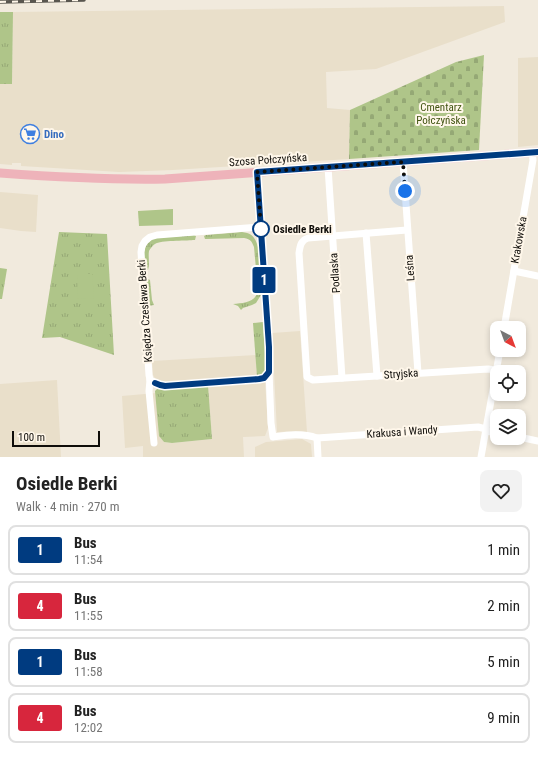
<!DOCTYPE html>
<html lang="en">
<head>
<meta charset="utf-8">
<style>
  body { margin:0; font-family:"Roboto Condensed",sans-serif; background:#f2f2f2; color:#222; height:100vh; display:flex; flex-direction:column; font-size:15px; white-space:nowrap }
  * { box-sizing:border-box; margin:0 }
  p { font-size:13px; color:#767676 }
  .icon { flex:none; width:22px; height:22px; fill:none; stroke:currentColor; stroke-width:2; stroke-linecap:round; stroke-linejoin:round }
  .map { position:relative; height:457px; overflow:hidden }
  .drawer { display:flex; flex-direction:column; background:#fff; flex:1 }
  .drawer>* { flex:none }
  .badge { padding:0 8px; border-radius:3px; font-size:14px; line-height:26px }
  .needle { width:26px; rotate:139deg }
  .controls { position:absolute; left:490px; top:321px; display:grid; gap:8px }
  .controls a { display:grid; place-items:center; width:36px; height:36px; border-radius:8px; background:#fff; box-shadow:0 2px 6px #0003; font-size:20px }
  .scale { position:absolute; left:12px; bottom:10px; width:88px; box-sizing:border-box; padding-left:4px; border:2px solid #0f0d09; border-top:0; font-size:11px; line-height:14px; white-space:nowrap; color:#0f0d09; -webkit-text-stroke:3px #fff7ea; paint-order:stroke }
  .you { position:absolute; width:20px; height:20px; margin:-10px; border:3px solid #fff; border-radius:50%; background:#1a73e8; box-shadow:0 0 0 6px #1a73e833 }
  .map>.badge { position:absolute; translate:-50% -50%; box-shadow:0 0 0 2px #fff }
  .round { display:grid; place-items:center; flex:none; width:42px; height:42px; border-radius:8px; background:#f2f2f2 }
  .head { display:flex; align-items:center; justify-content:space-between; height:68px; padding:0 16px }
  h1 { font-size:19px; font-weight:700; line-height:30px }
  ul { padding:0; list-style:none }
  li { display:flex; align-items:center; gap:12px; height:50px; margin:0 8px 6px; padding:0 8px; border:2px solid #e0e0e0; border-radius:8px }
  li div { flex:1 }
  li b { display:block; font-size:15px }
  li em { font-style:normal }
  li .badge { min-width:44px; font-weight:700; text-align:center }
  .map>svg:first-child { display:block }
  .built { fill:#e9dfca }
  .grass { fill:url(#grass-tufts) }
  .cemetery { fill:url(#cemetery-stones) }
  .park { fill:#afc589 }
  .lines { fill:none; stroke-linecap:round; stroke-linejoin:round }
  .minor { stroke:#fff; stroke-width:7 }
  .major { stroke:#eeb3ba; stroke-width:9 }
  .rail-casing { stroke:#59564f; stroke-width:3.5 }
  .rail { stroke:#fff7ea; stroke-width:2; stroke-dasharray:6; stroke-linecap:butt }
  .line-casing { stroke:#fff; stroke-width:9 }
  .line { stroke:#003b80; stroke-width:6 }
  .walk { stroke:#0f0d09; stroke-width:4; stroke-dasharray:0 7.2 }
  .stop-dot { fill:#fff; stroke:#003b80; stroke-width:2 }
  .labels { text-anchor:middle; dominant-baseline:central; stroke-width:4; stroke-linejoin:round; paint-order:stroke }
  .park-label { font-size:11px; fill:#425412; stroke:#fff7ea }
  .shop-label { font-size:11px; font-weight:bold; fill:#366cbe; stroke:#fff7ea; text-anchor:start }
  .street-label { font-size:11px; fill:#0f0d09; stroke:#fff7ea }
  .stop-label { font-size:11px; font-weight:bold; fill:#0f0d09; stroke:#fff7ea; text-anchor:start }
</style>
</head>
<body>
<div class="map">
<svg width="538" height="457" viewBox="0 0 538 457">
  <defs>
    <pattern id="grass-tufts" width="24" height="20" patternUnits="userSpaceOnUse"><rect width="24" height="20" fill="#afc589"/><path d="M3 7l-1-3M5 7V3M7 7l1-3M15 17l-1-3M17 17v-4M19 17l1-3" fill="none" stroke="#95a875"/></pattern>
    <pattern id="cemetery-stones" width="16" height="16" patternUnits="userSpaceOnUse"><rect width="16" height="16" fill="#afc589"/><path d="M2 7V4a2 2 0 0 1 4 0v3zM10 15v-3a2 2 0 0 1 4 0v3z" fill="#95a875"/></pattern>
  </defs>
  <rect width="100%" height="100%" fill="#f1eadd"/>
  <g class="built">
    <polygon points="504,6 505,22 376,69 326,72 327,108 350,110 349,159 173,170 119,172 21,166 21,163 12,163 12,165 0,164 0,84 12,84 13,12"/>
    <polygon points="538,57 538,145 518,147 518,58"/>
    <polygon points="0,192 38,195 36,232 21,231 0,228"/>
    <polygon points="300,331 307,432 301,431 277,432 272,333"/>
    <polygon points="256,355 257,377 159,383 156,380 153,375 152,361"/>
    <polygon points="57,380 61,457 0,457 0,384"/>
    <polygon points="265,380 268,428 265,436 243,437 244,457 143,457 143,446 125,448 122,396 156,393 159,436 164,442 172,443 212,439 208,385"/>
    <polygon points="302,439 311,444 312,457 255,457 255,447 266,442"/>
  </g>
  <g class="grass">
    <polygon points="0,12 13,12 12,84 0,84"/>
    <polygon points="59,232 107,234 114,355 60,337 42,338"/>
    <path d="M242,232C252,233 255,237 258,247L262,290L261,295L256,303L252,305L243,308L241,310L238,306L233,304C243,303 255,303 258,291L254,247C252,242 251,239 244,238L206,239H205L204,236L206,235Z"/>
    <path d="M194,235L196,236L195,240H193C185,241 161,240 155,244C153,245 150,249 149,251C148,257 150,264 148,270H145C144,257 141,246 154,238Z"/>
    <polygon points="0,268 7,269 2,299 0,299"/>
    <polygon points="148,279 150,280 152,300 154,305 148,306 145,280"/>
    <polygon points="263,322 266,369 263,374 257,377 253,323"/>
    <polygon points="208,385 212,439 172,443 164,442 159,436 155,391 157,389"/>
  </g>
  <polygon class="cemetery" points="484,55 479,150 349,159 350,110 456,62"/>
  <g class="park">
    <polygon points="173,209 173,225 139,226 138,211"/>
    <polygon points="77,274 92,274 94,298 78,299"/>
  </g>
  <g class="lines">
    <g class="minor">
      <polyline points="403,162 418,373"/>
      <polyline points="328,167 342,378"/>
      <path d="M407,230L308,238C301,240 300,246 299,253L307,377L313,380L488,369L497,370"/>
      <polyline points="366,233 377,376"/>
      <polyline points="514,271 538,276"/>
      <polyline points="504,328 533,160 532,153"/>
      <path d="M269,371L271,423L273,437C288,435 302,433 317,438L478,427L486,429"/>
      <polyline points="150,380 160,385 165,386 259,379 264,378 269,372 269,347 257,172"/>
      <polyline points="486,431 497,433"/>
      <polyline points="519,437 538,441"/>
      <polyline points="317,438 318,457"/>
      <polyline points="154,443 149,391 150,380 149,375 141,252 142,246 145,241 150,237 157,235 260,227"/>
      <polyline points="481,457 500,350"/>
    </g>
    <path class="major" d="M0,173C55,177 110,180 165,179L538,152"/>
    <g class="rail-casing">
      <polyline id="rail" points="0,2 84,0"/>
    </g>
    <use href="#rail" class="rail"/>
  </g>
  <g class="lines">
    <g class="line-casing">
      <polyline id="line" points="155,383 160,385 165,386 259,379 264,378 269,372 269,347 257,172 538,152"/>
    </g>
    <use href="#line" class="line"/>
    <polyline class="walk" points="261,229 257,172 403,162 405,191"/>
  </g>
  <defs>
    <g id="supermarket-ring" transform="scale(1)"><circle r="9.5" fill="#fff7ea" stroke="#3f7fe0" stroke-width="1.5"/><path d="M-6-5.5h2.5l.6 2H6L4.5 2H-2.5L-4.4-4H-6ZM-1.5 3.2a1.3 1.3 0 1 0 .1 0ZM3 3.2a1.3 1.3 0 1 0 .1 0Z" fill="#3f7fe0"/></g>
  </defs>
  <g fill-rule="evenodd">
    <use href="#supermarket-ring" x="30" y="134"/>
  </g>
  <circle class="stop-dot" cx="261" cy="229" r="8"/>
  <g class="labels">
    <g class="park-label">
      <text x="441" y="107">Cmentarz<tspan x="441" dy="13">Połczyńska</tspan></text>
    </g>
    <g class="shop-label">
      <text x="44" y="134">Dino</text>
    </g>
    <g class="street-label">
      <text transform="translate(268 160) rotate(-4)">Szosa Połczyńska</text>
      <text transform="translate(519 240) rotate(-80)">Krakowska</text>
      <text transform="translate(410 268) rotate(-94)">Leśna</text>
      <text transform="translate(335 273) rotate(-94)">Podlaska</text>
      <text transform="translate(145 311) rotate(-94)">Księdza Czesława Berki</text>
      <text transform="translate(401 374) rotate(-4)">Stryjska</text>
      <text transform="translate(402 432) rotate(-4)">Krakusa i Wandy</text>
    </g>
    <g class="stop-label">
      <text x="273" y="229">Osiedle Berki</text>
    </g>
  </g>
</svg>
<div class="controls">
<a><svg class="needle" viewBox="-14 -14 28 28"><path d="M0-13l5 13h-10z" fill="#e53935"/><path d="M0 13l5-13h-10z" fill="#767676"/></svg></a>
<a><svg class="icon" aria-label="locate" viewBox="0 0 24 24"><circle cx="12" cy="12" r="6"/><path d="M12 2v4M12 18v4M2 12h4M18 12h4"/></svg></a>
<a><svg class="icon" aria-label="layers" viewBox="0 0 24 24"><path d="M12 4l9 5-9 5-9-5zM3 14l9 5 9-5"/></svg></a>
</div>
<div class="scale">100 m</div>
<div class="you" style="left:405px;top:191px"></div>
<b class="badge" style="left:264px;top:280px;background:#003b80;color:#fff">1</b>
</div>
<section class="drawer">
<div class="head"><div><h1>Osiedle Berki</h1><p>Walk · 4 min · 270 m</p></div><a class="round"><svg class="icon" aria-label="heart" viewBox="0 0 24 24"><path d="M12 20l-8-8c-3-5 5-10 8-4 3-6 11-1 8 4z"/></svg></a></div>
<ul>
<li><span class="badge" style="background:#003b80;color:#fff">1</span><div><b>Bus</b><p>11:54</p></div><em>1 min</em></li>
<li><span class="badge" style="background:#d7263d;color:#fff">4</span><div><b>Bus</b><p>11:55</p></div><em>2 min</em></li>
<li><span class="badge" style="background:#003b80;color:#fff">1</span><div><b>Bus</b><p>11:58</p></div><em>5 min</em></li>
<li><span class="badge" style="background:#d7263d;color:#fff">4</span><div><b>Bus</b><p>12:02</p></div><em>9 min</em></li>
</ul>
</section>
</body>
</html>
